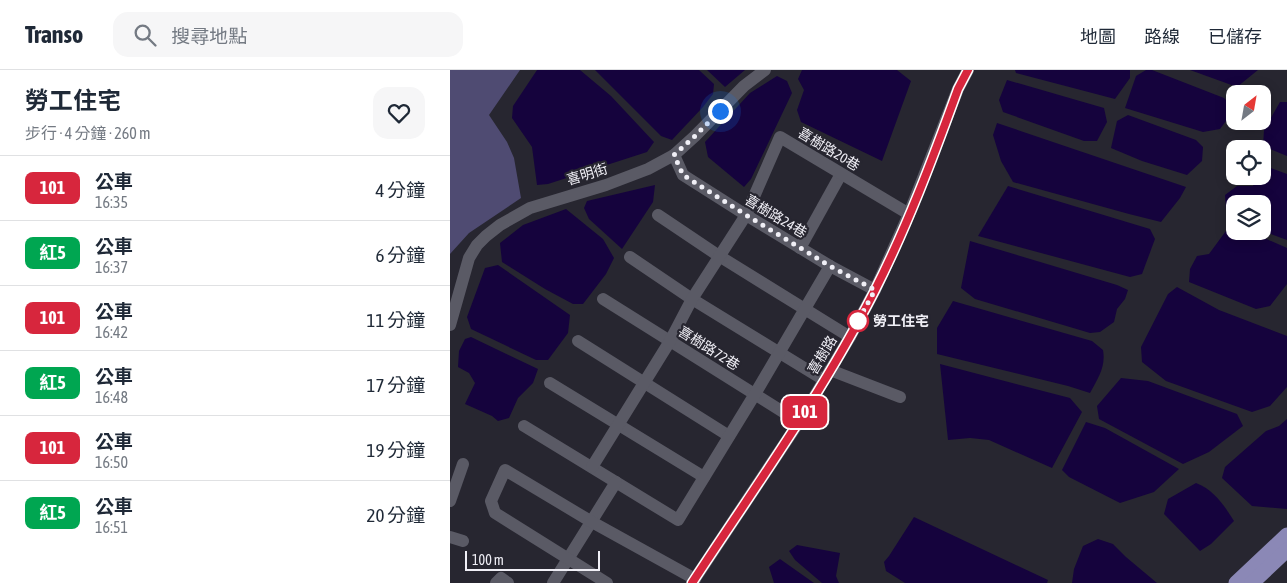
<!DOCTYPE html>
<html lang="zh-TW">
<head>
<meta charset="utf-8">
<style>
  body { margin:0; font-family:"Asap Condensed","Noto Sans TC",sans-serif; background:#f6f6f7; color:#1f2937; height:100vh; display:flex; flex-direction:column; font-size:19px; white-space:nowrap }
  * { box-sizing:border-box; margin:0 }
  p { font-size:16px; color:#747a83 }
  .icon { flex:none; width:28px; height:28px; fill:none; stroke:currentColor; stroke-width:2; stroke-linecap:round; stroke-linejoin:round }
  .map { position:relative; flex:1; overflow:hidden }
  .details { display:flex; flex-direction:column; background:#fff; width:450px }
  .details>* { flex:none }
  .badge { padding:0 10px; border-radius:8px; font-size:18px; line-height:32px }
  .needle { width:32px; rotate:31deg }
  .fabs { position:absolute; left:776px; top:15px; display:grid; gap:10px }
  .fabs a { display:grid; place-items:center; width:45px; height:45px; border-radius:10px; background:#fff; box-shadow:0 2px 12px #0003; font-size:25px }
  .scale { position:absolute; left:15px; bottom:12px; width:135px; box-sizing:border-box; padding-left:5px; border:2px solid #f0eff6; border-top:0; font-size:14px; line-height:18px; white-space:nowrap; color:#f0eff6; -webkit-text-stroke:4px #272630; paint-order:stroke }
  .you { position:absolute; width:25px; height:25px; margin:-12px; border:4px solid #fff; border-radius:50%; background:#1a73e8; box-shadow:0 0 0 8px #1a73e833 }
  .map>.badge { position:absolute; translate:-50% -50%; box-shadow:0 0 0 2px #fff }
  .round { display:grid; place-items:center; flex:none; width:52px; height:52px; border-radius:15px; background:#f6f6f7 }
  .overview { display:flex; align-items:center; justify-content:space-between; height:85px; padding:0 25px }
  h1 { font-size:24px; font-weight:700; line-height:38px }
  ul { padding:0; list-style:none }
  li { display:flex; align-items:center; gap:15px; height:65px; padding:0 25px; border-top:1px solid #e0e1e3 }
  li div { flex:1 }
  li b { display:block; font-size:19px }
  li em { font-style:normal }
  li .badge { min-width:55px; font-weight:700; text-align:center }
  header { display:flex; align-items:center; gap:30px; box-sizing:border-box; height:70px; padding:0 25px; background:#fff; border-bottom:1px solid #e0e1e3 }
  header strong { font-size:24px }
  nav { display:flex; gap:28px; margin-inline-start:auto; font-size:18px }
  .search { width:350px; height:45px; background:#f6f6f7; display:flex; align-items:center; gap:12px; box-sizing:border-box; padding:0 18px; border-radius:15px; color:#747a83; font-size:19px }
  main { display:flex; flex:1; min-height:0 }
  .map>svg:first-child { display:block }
  .green { fill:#4f4b72 }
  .water { fill:#15033d }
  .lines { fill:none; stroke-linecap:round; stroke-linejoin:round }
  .minor { stroke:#5a5a65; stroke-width:12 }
  .major { stroke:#8b88b6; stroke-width:15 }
  .line-casing { stroke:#fff; stroke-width:11 }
  .line { stroke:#d7263d; stroke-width:8 }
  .walk { stroke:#f0eff6; stroke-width:5; stroke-dasharray:0 9 }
  .stop-dot { fill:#fff; stroke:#d7263d; stroke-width:2.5 }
  .labels { text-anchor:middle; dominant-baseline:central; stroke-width:4.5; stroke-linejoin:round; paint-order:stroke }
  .street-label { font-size:14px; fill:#f0eff6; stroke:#272630 }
  .stop-label { font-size:14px; font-weight:bold; fill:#f0eff6; stroke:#272630; text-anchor:start }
</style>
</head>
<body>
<header>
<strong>Transo</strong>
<div class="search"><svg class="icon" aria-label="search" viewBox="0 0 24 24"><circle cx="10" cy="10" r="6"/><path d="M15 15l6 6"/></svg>搜尋地點</div>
<nav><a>地圖</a><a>路線</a><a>已儲存</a></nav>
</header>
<main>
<section class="details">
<div class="overview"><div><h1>勞工住宅</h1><p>步行 · 4 分鐘 · 260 m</p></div><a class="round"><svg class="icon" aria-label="heart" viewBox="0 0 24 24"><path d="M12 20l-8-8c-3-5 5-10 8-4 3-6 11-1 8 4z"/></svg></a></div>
<ul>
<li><span class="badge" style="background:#d7263d;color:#fff">101</span><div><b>公車</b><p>16:35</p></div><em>4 分鐘</em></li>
<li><span class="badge" style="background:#00a651;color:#fff">紅5</span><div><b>公車</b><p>16:37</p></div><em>6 分鐘</em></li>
<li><span class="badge" style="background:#d7263d;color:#fff">101</span><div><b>公車</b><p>16:42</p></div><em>11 分鐘</em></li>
<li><span class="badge" style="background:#00a651;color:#fff">紅5</span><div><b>公車</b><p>16:48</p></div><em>17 分鐘</em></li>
<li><span class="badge" style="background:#d7263d;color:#fff">101</span><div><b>公車</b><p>16:50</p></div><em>19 分鐘</em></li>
<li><span class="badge" style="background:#00a651;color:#fff">紅5</span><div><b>公車</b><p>16:51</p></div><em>20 分鐘</em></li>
</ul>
</section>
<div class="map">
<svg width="837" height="513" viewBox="0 0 837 513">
  <rect width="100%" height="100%" fill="#272630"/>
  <polygon class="green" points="0,0 70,0 39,45 57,72 64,88 71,128 19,163 0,184"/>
  <g class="water">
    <polygon points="87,0 130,0 161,26 204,72 197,82 98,114 87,115 82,77 62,48 63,36"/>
    <polygon points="145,0 249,0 264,14 263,24 253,37 222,70 211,66"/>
    <polygon points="257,0 295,0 275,17"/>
    <polygon points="352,0 447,0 461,11 432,91 351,52 347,40 354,20 348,9"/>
    <polygon points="565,0 680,0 680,8 665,29 566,3"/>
    <polygon points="696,0 702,0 774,28 781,35 779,47 770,59 753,62 675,38 686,6"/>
    <polygon points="740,0 808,0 787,17"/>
    <polygon points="327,6 337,11 342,23 301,109 294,117 258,87 255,72 300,23"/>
    <polygon points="557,10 654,38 657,52 647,71 634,71 553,42 549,30"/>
    <polygon points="830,32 837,32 837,86 813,76 814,60"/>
    <polygon points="678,45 746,70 753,77 752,91 737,105 692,91 661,78 667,51"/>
    <polygon points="547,53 736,117 730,128 711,152 679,144 563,112 551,91 543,65"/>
    <polygon points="815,96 837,104 837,170 813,161 812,134 785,134 785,148 776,140 775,125 787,116 803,116 806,106 812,106 813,98"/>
    <polygon points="205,115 203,132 172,179 139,149 134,138 137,131"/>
    <polygon points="558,116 700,159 705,169 692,204 680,207 528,166"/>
    <polygon points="116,139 153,169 164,188 156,204 133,234 123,234 95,219 52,192 50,173 73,155"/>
    <polygon points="781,154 785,156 785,161 798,161 837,178 837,214 820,236 806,239 739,212 740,199 747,186 759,184"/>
    <polygon points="520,171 667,215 678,220 675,229 667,239 664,252 650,262 640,263 525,229 511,218"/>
    <polygon points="48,195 120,245 118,263 98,290 86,290 21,259 17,247 35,198"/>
    <polygon points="727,217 769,240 837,266 837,317 820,336 802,342 716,311 692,292 691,277 718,224"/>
    <path d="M503,231L642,271L653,280C656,297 648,308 640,323L618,316L487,284V258Z"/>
    <polygon points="21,267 88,299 83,313 68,328 59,348 48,351 42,346 15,334 25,313 19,303 8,297 9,281 15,269"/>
    <polygon points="490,294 620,328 632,342 602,398 539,370 520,368 498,370"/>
    <polygon points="671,308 698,311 787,344 793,356 759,382 733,394 649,349 647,336"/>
    <polygon points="837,349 837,439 802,436 772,408 775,397 816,361 829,356"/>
    <polygon points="636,352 655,358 729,399 704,422 670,433 619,407 612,400"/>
    <path d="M746,413C764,420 774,435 784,451L761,474L750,481L714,444L718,429Z"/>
    <polygon points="464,447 598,510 597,513 455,513 436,501 434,492 439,486"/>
    <polygon points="648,469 663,474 676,487 707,513 622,513 624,499 633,476"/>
    <polygon points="347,475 390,483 386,506 389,513 372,513 345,490 339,481"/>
    <polygon points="330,489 364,513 324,513 319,497"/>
  </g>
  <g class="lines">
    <g class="minor">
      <polyline points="224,85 233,105 296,145 380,196 425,220"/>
      <polyline points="208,145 269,186 400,267"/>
      <polyline points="350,178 391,104"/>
      <polyline points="180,187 242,229 374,310"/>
      <polyline points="153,229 349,352"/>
      <polyline points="0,255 19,188 27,175 36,166 50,155 80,138 156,115 198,99 224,85 245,66 294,16 315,0"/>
      <polyline points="128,271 279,366"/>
      <polyline points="380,300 450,327"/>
      <polyline points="100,313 254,407"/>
      <polyline points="74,356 228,450 305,324 380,196"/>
      <polyline points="142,397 220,271 242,229 296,145 330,67 459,144"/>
      <polyline points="0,431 13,394"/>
      <polyline points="0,467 13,471"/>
      <polyline points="46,513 51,508 58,513"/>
      <polyline points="103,513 166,412"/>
      <polyline points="157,513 45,443 41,431 55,400 142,452 245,509"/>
      <polyline points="242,513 349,352 400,267 425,220 459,144 508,19 518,0"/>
    </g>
    <g class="major">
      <polyline points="786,513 837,465"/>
      <polyline points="802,513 837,480"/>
    </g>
  </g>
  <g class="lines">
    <g class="line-casing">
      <path id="line" d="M242,513C305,417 372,324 424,222C457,157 483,88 508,19L518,0"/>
    </g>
    <use href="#line" class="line"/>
    <polyline class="walk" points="270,41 245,66 224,85 233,105 296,145 380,196 425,220 408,251"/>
  </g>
  <circle class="stop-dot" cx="408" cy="251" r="10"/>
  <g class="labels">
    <g class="street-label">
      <text transform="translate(379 79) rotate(31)">喜樹路20巷</text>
      <text transform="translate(137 104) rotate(-17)">喜明街</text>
      <text transform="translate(326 146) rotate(31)">喜樹路24巷</text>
      <text transform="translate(259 278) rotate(32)">喜樹路72巷</text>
      <text transform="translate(372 285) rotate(-59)">喜樹路</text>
    </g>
    <g class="stop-label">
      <text x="423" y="251">勞工住宅</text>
    </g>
  </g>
</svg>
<div class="fabs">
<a><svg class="needle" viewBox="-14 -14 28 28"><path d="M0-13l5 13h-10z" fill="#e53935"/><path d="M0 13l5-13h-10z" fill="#747a83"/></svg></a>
<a><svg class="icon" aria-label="locate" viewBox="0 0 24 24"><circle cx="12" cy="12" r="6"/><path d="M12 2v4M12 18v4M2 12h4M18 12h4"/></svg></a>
<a><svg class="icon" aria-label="layers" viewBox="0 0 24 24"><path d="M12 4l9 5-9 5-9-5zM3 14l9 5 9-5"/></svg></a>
</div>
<div class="scale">100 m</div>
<div class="you" style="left:270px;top:41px"></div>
<b class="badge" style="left:355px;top:342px;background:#d7263d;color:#fff">101</b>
</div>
</main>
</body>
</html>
